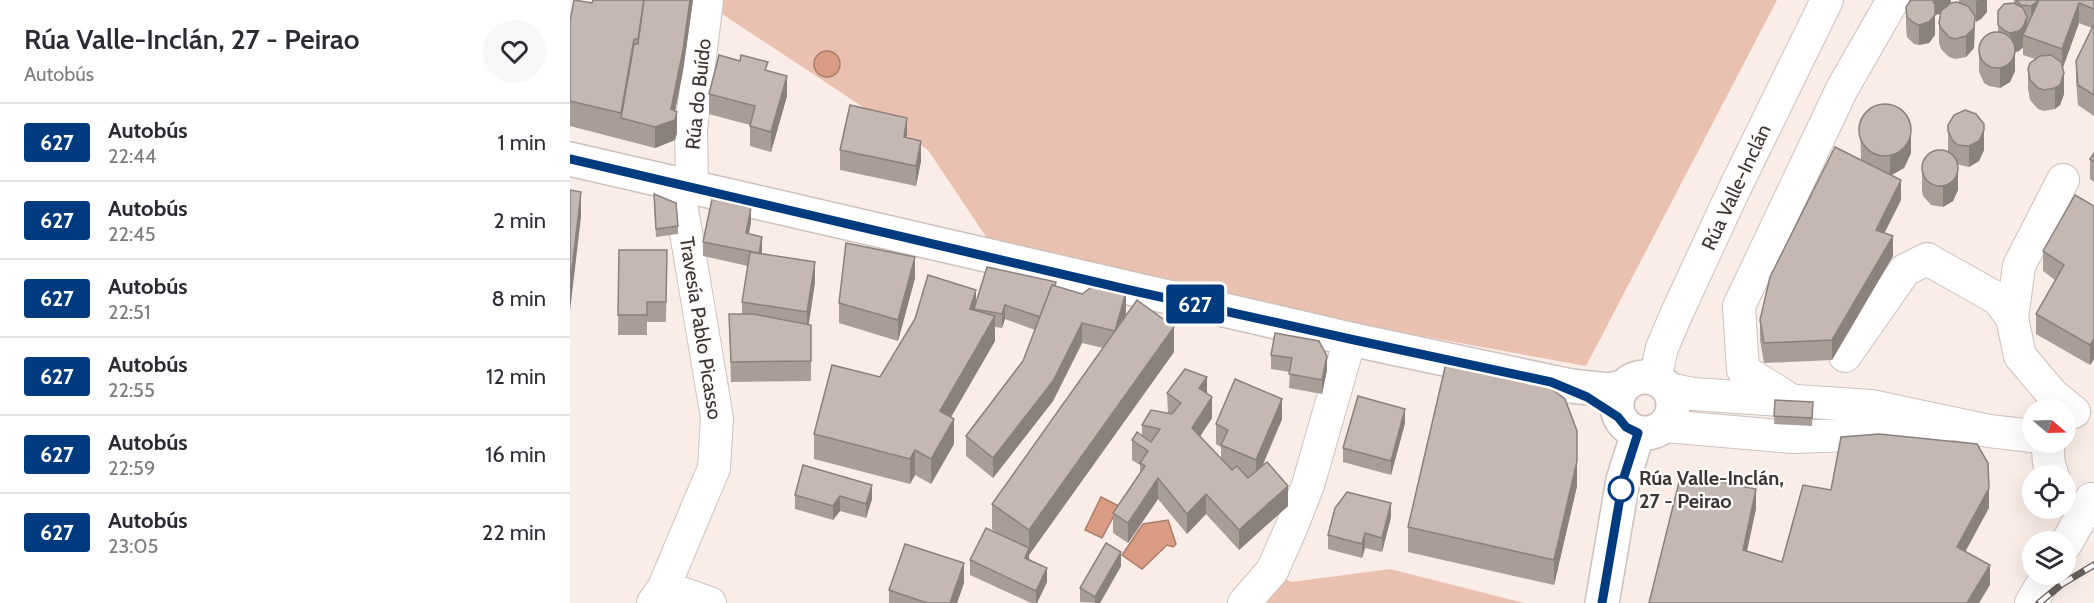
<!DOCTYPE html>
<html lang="es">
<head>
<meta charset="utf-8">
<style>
  body { margin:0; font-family:Cabin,sans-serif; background:#f7f7f7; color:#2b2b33; height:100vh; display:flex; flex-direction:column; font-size:22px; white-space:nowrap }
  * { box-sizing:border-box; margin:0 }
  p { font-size:20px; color:#7c7c81 }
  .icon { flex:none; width:33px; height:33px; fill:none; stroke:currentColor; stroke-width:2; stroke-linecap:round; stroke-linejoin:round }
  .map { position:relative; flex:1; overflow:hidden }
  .details { display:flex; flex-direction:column; background:#fff; width:570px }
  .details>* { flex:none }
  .badge { padding:0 12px; border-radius:4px; font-size:21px; line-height:39px }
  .needle { width:39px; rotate:109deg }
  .buttons { position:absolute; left:1452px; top:399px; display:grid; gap:12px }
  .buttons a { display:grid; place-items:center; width:54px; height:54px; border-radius:50%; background:#fff; box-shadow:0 6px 24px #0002; font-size:30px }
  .map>.badge { position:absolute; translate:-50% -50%; box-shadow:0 0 0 3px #fff }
  .round { display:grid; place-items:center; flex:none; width:63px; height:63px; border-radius:32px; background:#f7f7f7 }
  .overview { display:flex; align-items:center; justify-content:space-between; height:102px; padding:0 24px }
  h1 { font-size:28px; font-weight:600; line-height:45px }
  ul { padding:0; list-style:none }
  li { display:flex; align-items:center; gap:18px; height:78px; padding:0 24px; border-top:2px solid #e1e1e2 }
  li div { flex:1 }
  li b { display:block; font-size:22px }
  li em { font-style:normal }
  li .badge { min-width:66px; font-weight:700; text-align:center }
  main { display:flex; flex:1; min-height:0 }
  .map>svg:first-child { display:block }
  .green { fill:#eac1b1 }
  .water { fill:#da9c83; stroke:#aa7d6b; stroke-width:1.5 }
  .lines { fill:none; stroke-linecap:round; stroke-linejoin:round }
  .minor-casing { stroke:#cec0bb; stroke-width:34 }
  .major-casing { stroke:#cec0bb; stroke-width:36 }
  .highway-casing { stroke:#cec0bb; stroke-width:36 }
  .minor { stroke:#fff; stroke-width:32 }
  .major { stroke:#fff; stroke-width:33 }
  .highway { stroke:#fff; stroke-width:33 }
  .rail-casing { stroke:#68605d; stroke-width:7 }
  .rail { stroke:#fffcfb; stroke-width:4.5; stroke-dasharray:14; stroke-linecap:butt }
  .wall { fill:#a99d98 }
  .shaded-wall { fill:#8a807c }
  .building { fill:#c5b7b1; stroke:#8a807c; stroke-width:1.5 }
  .line-casing { stroke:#fff; stroke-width:14 }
  .line { stroke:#003b80; stroke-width:9 }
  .stop-dot { fill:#fff; stroke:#003b80; stroke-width:3 }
  .labels { text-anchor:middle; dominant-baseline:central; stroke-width:4.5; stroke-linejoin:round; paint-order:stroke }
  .street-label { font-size:20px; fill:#3b3633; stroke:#fffcfb }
  .stop-label { font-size:20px; font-weight:bold; fill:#3b3633; stroke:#fffcfb; text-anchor:start }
</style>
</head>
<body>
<main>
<section class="details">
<div class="overview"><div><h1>Rúa Valle-Inclán, 27 - Peirao</h1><p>Autobús</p></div><a class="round"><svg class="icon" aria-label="heart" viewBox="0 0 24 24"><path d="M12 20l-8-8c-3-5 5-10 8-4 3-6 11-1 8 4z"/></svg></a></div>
<ul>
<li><span class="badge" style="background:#003b80;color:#fff">627</span><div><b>Autobús</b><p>22:44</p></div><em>1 min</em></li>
<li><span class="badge" style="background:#003b80;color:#fff">627</span><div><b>Autobús</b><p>22:45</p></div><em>2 min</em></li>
<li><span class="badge" style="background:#003b80;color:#fff">627</span><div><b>Autobús</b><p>22:51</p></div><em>8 min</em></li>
<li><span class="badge" style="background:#003b80;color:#fff">627</span><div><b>Autobús</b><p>22:55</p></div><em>12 min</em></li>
<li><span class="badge" style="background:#003b80;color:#fff">627</span><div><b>Autobús</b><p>22:59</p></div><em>16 min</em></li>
<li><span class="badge" style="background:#003b80;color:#fff">627</span><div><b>Autobús</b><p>23:05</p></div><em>22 min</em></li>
</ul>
</section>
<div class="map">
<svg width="1524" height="603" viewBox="0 0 1524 603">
  <rect width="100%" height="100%" fill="#faece6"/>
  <g class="green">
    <polygon points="137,0 1207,0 1016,366 431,259 358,150 137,4"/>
    <polygon points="820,569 954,603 674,603 702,571 721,582"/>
  </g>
  <g class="water">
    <circle cx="257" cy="64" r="13"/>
    <polygon points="531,497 549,506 532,538 515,530"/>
    <polygon points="598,520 606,544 603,547 597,545 572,569 552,555 573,524"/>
  </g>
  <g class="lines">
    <g class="minor-casing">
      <g id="minor">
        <polyline points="1493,180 1449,266 1442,318 1450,356 1483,395 1504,412"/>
        <polyline points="122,188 121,129 137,0"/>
        <polyline points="1275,356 1335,270 1357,259 1428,299 1442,318"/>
        <polyline points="1085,379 1092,348 1106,315 1162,194 1257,0"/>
        <polyline points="1098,389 1123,394 1301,406 1419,431 1462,436"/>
        <polyline points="1224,402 1173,370 1169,306 1272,89 1323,0"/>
        <polyline points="1095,426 1222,437 1369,432"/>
        <path d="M1479,442C1477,455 1478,464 1483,476"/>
        <polyline points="1496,544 1521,499"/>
        <polyline points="94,587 140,603"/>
        <polyline points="83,603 94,587 144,468 147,418 108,185"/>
        <polyline points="674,603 702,571 722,526 738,485 780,339"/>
        <polyline points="1461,603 1478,574"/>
      </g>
    </g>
    <g class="major-casing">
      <polyline id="major" points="1032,603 1053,480 1068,433"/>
    </g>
    <g class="highway-casing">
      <g id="highway">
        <polyline points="0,159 780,339 1001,386 1038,390 1053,387"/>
        <circle cx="1075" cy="405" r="28"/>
      </g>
    </g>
    <use href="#minor" class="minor"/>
    <use href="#major" class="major"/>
    <use href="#highway" class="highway"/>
    <g class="rail-casing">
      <polyline id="rail" points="1469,603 1492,584 1524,565"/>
    </g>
    <use href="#rail" class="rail"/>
  </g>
  <g class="wall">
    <polygon points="23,0 123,0 113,71 105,111 107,133 105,140 85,148 0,126 0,21 22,3"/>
    <polygon points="1341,0 1381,0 1381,3 1389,3 1389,0 1417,0 1417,12 1411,19 1405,21 1404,48 1396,57 1385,59 1379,57 1371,49 1369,43 1369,23 1371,13 1365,15 1365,35 1359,43 1349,45 1344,44 1337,37 1336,27 1336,7"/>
    <polygon points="1444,0 1524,0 1524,116 1508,105 1506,81 1506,61 1522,28 1509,23 1493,67 1494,94 1490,105 1485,109 1474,111 1468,109 1460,100 1458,89 1458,69 1465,59 1453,55 1453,47 1449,51 1445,52 1445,71 1440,82 1430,88 1419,86 1414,83 1409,72 1409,46 1428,32 1428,11 1444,3"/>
    <polygon points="198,71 217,96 201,152 180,146 180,125 139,114 139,94"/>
    <polygon points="1290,122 1341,153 1334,168 1321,175 1331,200 1314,233 1323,256 1262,360 1194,363 1190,340 1190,320 1291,160"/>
    <polygon points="1378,125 1414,150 1409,161 1399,167 1386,164 1388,190 1383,201 1373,207 1361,205 1353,196 1352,191 1352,171 1379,153 1378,151"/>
    <polygon points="337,138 351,161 346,186 270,170 270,150"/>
    <polygon points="1524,153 1524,182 1520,179 1520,159"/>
    <polygon points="84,202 108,226 108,234 86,237"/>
    <polygon points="1524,206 1524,359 1520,365 1466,334 1466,314 1485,280 1473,271 1473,251"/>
    <polygon points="181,222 179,234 192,251 192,254 245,282 239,324 241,325 241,381 161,382 159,314 172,314 172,302 178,266 133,256 133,242"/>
    <polygon points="49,250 97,250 96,322 77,322 77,335 48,335"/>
    <polygon points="345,278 328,341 269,323 269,303"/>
    <polygon points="486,287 556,313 555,317 604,352 459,555 459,560 477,582 467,603 461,603 400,575 400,560 429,534 422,529 422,504 533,348 512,343 483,401 423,478 396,456 396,436 453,361 465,330 435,319 432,328 425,327 425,341 381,417 384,444 361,484 345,475 340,484 244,459 244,434 310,377 345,319 406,301"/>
    <polygon points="705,333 757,370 752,394 719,388 720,372 701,369 701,355"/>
    <polygon points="597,393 637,394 642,418 630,437 651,459 651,447 646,444 646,424 712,419 693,465 718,506 669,550 636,514 617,534 588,499 558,543 543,533 543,513 570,473 570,465 562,460 562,440 572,436 572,425 598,413"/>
    <polygon points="1205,400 1243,410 1242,426 1204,424"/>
    <polygon points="835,423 821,475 773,462 773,448"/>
    <polygon points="1007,431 1007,486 984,585 838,552 838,527"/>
    <polygon points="233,465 302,499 296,518 270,511 263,520 225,509 225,495"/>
    <polygon points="821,517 812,552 795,548 792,558 758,549 758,535"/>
    <polygon points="551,566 530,603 510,602 510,588"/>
    <polygon points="394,583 387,603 319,603 319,590"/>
  </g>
  <g class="shaded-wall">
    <polygon points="120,0 123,0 113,71 103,121 107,112 107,133 105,140 85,148 85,127"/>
    <polygon points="1364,0 1381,0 1381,5 1374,13 1365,15 1365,35 1359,43 1349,45 1349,25 1364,15"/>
    <polygon points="1409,0 1417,0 1417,12 1411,19 1406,22 1406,1"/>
    <polygon points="1469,0 1461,26 1461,6"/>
    <polygon points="1509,3 1509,23 1492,70 1492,49"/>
    <polygon points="1405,16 1404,48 1396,57 1396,36"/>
    <polygon points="1457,17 1457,36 1453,35 1453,47 1449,51 1445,52 1445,71 1440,82 1430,88 1430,68 1440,53 1440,33"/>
    <polygon points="1494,73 1494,94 1490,105 1485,109 1485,88"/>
    <polygon points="217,76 217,96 201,152 201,132"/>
    <polygon points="337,118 337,138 334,137"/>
    <polygon points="1414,130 1414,150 1409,161 1399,167 1399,146"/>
    <polygon points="1341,133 1341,153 1334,168 1320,176 1320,156"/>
    <polygon points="351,141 351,161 346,186 346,166"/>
    <polygon points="1388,170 1388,190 1383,201 1373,207 1373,186"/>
    <polygon points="1331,180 1331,200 1306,250 1306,230"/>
    <polygon points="11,192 11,217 0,311 0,286"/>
    <polygon points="181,208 181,222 176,247 176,233"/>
    <polygon points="1323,236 1323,256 1262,360 1262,340"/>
    <polygon points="192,237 192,251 188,268 188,254"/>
    <polygon points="345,257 345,278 328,341 328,320"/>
    <polygon points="245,262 245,282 237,333 237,312"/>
    <polygon points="406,290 406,309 404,309 404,323 400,309"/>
    <polygon points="556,292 556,313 545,351 545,331"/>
    <polygon points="435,305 435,319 432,328 432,314"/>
    <polygon points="425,316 425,341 370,436 370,411"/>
    <polygon points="512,323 512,343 483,401 423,478 423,458"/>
    <polygon points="604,327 604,352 459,555 459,562 455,558 459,549 459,530"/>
    <polygon points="1524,339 1524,359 1520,365 1520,345"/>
    <polygon points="757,356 757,370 752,394 752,380"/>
    <polygon points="637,377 637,397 629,388"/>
    <polygon points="642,397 642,418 622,448 622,428"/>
    <polygon points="712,399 712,419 686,480 686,460"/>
    <polygon points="835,409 835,423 821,475 821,461"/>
    <polygon points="384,419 384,444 361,484 361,459"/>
    <polygon points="345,450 345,475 340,484 340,459"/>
    <polygon points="1007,461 1007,486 984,585 984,560"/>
    <polygon points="588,478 588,499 558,543 558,523"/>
    <polygon points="302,485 302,499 296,518 296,504"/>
    <polygon points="718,486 718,506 669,550 669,530"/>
    <polygon points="1419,488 1419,508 1387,567 1387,547"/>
    <polygon points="1186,489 1186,509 1173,570 1173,550"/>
    <polygon points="636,494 636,514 617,534 617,514"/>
    <polygon points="270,496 270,511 263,520 263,506"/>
    <polygon points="821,503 821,517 812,552 812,538"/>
    <polygon points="795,533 795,548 792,558 792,544"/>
    <polygon points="551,552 551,566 530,603 525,603 525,597"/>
    <polygon points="394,563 394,583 387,603 380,603"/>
    <polygon points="1420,565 1420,585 1409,603 1397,603"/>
    <polygon points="477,568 477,582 467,603 466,603 466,591"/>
  </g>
  <g class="building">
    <polygon points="4,0 22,3 23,0 74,0 68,39 64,39 51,113 0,101 0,21"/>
    <polygon points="74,0 120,0 113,50 101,109 107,112 105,120 85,127 51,118 64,44 68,44"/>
    <polygon points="1341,0 1362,0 1365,4 1365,15 1359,22 1349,25 1344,23 1337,17 1336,7"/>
    <polygon points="1446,0 1524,0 1524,9 1509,3 1492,49 1453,35 1469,0 1461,6 1451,5"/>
    <polygon points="1387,2 1398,6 1405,16 1404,28 1396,36 1385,39 1379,37 1371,28 1369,23 1371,11 1381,3"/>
    <polygon points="1444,3 1453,8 1457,17 1453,27 1449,31 1440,33 1435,31 1428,25 1428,11 1434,4"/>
    <polygon points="1524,24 1524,95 1508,85 1506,61"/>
    <circle cx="1427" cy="50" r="18"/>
    <polygon points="149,55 170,61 171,55 198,62 195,70 217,76 201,132 180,126 185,106 139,94"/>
    <polygon points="1481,55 1491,62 1494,73 1490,85 1485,88 1474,90 1468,88 1460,80 1458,69 1460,63 1470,56"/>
    <circle cx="1315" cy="130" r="26"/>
    <polygon points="280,105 337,118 334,137 351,141 346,166 270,150"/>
    <polygon points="1395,110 1406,114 1414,124 1414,130 1409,141 1399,146 1388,145 1383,141 1378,131 1378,125 1384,115"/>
    <polygon points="1265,147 1331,180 1306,230 1323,236 1262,340 1194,343 1190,320 1200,277"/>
    <circle cx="1370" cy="168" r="18"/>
    <polygon points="1524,153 1524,162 1520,159"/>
    <polygon points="0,190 11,192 0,286"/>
    <polygon points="84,194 106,203 108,226 86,229"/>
    <polygon points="1505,195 1524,206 1524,339 1520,345 1466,314 1494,265 1473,251"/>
    <polygon points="142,199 181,208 176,233 192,237 189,253 133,242"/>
    <polygon points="276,243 345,257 328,320 269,303"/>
    <polygon points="49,250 97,250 96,302 77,302 77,315 48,315"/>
    <polygon points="180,252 245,262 237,312 172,302"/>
    <polygon points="417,267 486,282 485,286 482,285 470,317 435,305 432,314 404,309"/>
    <polygon points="358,275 406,290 400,309 425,316 370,411 384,419 361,459 345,450 340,459 244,434 262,365 310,377 345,319"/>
    <polygon points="482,285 512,294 523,286 556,292 545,331 512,323 483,381 423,458 396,436 453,361"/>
    <polygon points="567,300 604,327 459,530 422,504"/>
    <polygon points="159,314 183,314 241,325 241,361 161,362"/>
    <polygon points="705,333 749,341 757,356 752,380 719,374 722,358 701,355"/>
    <polygon points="877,359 971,381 995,399 1007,431 1007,461 984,560 838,527"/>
    <polygon points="615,369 637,377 629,388 642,397 622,428 662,470 667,466 678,478 697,462 718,486 669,530 636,494 617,514 588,478 558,523 543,513 575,466 570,463 578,451 562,440 567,432 581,442 590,429 572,425 581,410 602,414 611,403 597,393"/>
    <polygon points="665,379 712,399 686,460 651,445 658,430 646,424"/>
    <polygon points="788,396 835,409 821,461 773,448"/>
    <polygon points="1205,400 1243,402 1242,418 1204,416"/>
    <polygon points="1309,434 1407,444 1418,463 1419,488 1387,547 1420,565 1397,603 1079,603 1111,474 1186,489 1173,550 1212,562 1233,485 1261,490 1271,437"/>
    <polygon points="233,465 302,485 296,504 270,496 263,506 225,495"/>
    <polygon points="777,492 821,503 812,538 795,533 792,544 758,535 765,508"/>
    <polygon points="416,528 459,548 455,558 477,568 466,591 400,560"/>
    <polygon points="536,543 551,552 525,597 510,588"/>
    <polygon points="335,544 394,563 380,603 357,603 319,590"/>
  </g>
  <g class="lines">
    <g class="line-casing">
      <polyline id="line" points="0,159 564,291 780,339 981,382 1017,397 1048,417 1056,427 1068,433 1053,480 1032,603"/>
    </g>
    <use href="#line" class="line"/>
  </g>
  <circle class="stop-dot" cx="1051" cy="489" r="12"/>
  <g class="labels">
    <g class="street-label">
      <text transform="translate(128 94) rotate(-84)">Rúa do Buído</text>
      <text transform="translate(1166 187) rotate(-65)">Rúa Valle-Inclán</text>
      <text transform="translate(131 328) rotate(81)">Travesía Pablo Picasso</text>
    </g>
    <g class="stop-label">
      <text x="1069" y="478">Rúa Valle-Inclán,<tspan x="1069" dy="23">27 - Peirao</tspan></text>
    </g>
  </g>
</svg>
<div class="buttons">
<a><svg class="needle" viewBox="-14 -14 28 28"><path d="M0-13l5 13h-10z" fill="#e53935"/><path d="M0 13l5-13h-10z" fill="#7c7c81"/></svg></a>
<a><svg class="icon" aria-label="locate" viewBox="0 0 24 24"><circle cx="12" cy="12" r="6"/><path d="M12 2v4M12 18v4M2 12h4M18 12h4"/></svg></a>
<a><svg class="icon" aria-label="layers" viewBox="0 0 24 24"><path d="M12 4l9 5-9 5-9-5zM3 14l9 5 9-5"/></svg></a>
</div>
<b class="badge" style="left:625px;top:304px;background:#003b80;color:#fff">627</b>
</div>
</main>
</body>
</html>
